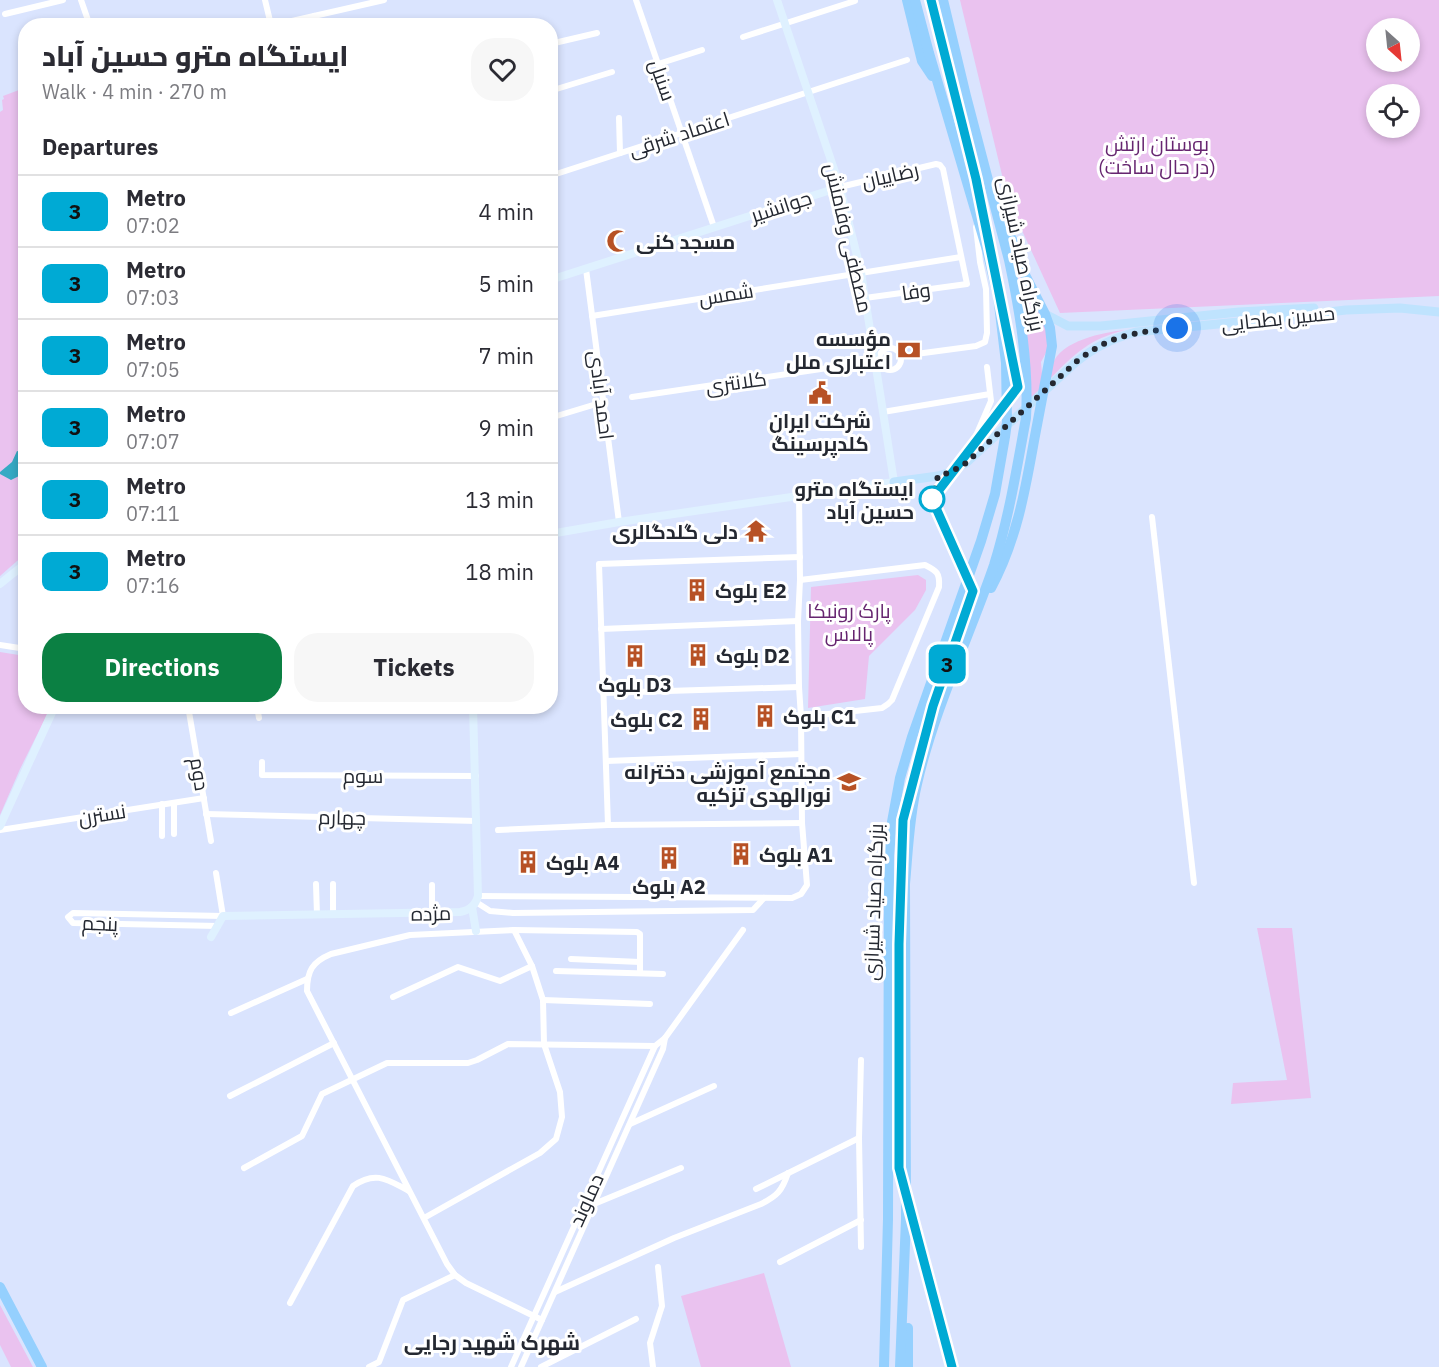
<!DOCTYPE html>
<html lang="en">
<head>
<meta charset="utf-8">
<style>
  body { margin:0; font-family:"IBM Plex Sans",Cairo,sans-serif; background:#f7f7f7; color:#2b2b33; height:100vh; display:flex; flex-direction:column; font-size:22px; white-space:nowrap }
  * { box-sizing:border-box; margin:0 }
  p { font-size:20px; color:#7c7c81 }
  .icon { flex:none; width:33px; height:33px; fill:none; stroke:currentColor; stroke-width:2; stroke-linecap:round; stroke-linejoin:round }
  .map { position:relative; flex:1; overflow:hidden }
  .details { position:absolute; left:18px; top:18px; width:540px; height:696px; display:flex; flex-direction:column; background:#fff; border-radius:24px; box-shadow:0 3px 9px #0003 }
  .details>* { flex:none }
  .badge { padding:0 12px; border-radius:9px; font-size:21px; line-height:39px }
  .needle { width:39px; rotate:153deg }
  .fabs { position:absolute; left:1366px; top:18px; display:grid; gap:12px }
  .fabs a { display:grid; place-items:center; width:54px; height:54px; border-radius:50%; background:#fff; box-shadow:0 3px 9px #0003; font-size:30px }
  .you { position:absolute; width:30px; height:30px; margin:-15px; border:4px solid #fff; border-radius:50%; background:#1a73e8; box-shadow:0 0 0 9px #1a73e833 }
  .map>.badge { position:absolute; translate:-50% -50%; box-shadow:0 0 0 3px #fff }
  h2 { padding:0 24px; font-size:22px; line-height:54px }
  .round { display:grid; place-items:center; flex:none; width:63px; height:63px; border-radius:24px; background:#f7f7f7 }
  .summary { display:flex; align-items:center; justify-content:space-between; height:102px; padding:0 24px }
  h1 { font-size:28px; font-weight:800; line-height:45px }
  .cta { display:flex; gap:12px; margin-top:auto; padding:12px 24px }
  .cta a { flex:1; height:69px; border-radius:24px; background:#0b8043; color:#fff; font-size:24px; font-weight:800; line-height:69px; text-align:center }
  .cta a+a { background:#f7f7f7; color:#2b2b33 }
  ul { padding:0; list-style:none }
  li { display:flex; align-items:center; gap:18px; height:72px; padding:0 24px; border-top:2px solid #e1e1e2 }
  li div { flex:1 }
  li b { display:block; font-size:22px }
  li em { font-style:normal }
  li .badge { min-width:66px; font-weight:700; text-align:center }
  .map>svg:first-child { display:block }
  .green { fill:#eac2ef; fill-rule:evenodd }
  .water { fill:#36aac4 }
  .lines { fill:none; stroke-linecap:round; stroke-linejoin:round }
  .street { stroke:#fff; stroke-width:6 }
  .secondary { stroke:#dff1ff; stroke-width:8 }
  .primary { stroke:#bfe3fe; stroke-width:9 }
  .highway { stroke:#95d0fe; stroke-width:10 }
  .line-casing { stroke:#fff; stroke-width:14 }
  .line { stroke:#00aad4; stroke-width:9 }
  .walk { stroke:#242831; stroke-width:6; stroke-dasharray:0 10.8 }
  .stop-dot { fill:#fff; stroke:#00aad4; stroke-width:3 }
  .labels { text-anchor:middle; dominant-baseline:central; stroke-width:6; stroke-linejoin:round; paint-order:stroke }
  .street-label { font-size:20px; fill:#242831; stroke:#fff }
  .park-label { font-size:20px; fill:#662570; stroke:#fff }
  .poi-label { font-size:20px; font-weight:bold; fill:#242831; stroke:#fff; text-anchor:start }
  .stop-label { font-size:20px; font-weight:bold; fill:#242831; stroke:#fff; text-anchor:end }
  .neighbourhood-label { font-size:21px; font-weight:bold; fill:#242831; stroke:#fff }
</style>
</head>
<body>
<div class="map">
<svg width="1439" height="1367" viewBox="0 0 1439 1367">
  <rect width="100%" height="100%" fill="#dae4fe"/>
  <g class="green">
    <path d="M960,0H1439V296L1060,313L1008,200ZM1377,28H1410V62H1377ZM1377,94H1410V128H1377Z"/>
    <polygon points="19,90 20,93 25,91 25,554 0,576 0,112 3,110 2,100 4,99 3,96"/>
    <path d="M1011,244L1045,321L1048,349L1041,362L1043,387L1031,398C1029,343 1023,297 1011,244Z"/>
    <path d="M1125,330C1090,339 1075,353 1050,379C1051,375 1051,369 1053,364C1060,341 1104,332 1125,330Z"/>
    <polygon points="918,575 926,580 926,590 915,610 869,656 865,699 808,708 811,587"/>
    <polygon points="0,652 25,656 26,706 51,707 20,769 0,815"/>
    <polygon points="1257,928 1292,928 1311,1098 1231,1104 1233,1083 1287,1080"/>
    <polygon points="764,1273 791,1367 701,1367 681,1296"/>
    <polygon points="0,1305 33,1367 11,1367 0,1345"/>
  </g>
  <polygon class="water" points="17,451 25,453 25,473 11,480 0,474 0,472 12,462"/>
  <g class="lines">
    <g class="street">
      <polyline points="81,0 90,26"/>
      <polyline points="265,0 271,25"/>
      <polyline points="636,0 714,227"/>
      <polyline points="5,14 63,0"/>
      <polyline points="314,16 320,26"/>
      <polyline points="270,26 384,0"/>
      <polyline points="743,37 855,1"/>
      <polyline points="550,44 597,33"/>
      <polyline points="658,64 702,50"/>
      <polyline points="550,91 612,72"/>
      <polyline points="619,118 620,153"/>
      <polyline points="550,176 907,60"/>
      <polyline points="840,187 936,164 940,165 943,169 967,284 865,298"/>
      <polyline points="586,269 619,522"/>
      <polyline points="592,316 961,257"/>
      <circle cx="890" cy="359" r="11"/>
      <polyline points="901,356 976,346 985,342 987,333 986,289 980,262 976,227"/>
      <polyline points="632,397 875,361"/>
      <polyline points="883,412 990,394"/>
      <polyline points="550,418 603,402"/>
      <polyline points="972,445 991,401 987,367"/>
      <polyline points="1152,517 1194,883"/>
      <path d="M800,580L925,565C937,571 940,573 939,587L892,700L888,704L882,708L801,717"/>
      <polyline points="601,629 798,621"/>
      <polyline points="0,645 26,649"/>
      <polyline points="603,693 799,687"/>
      <polyline points="188,706 211,841"/>
      <polyline points="257,706 259,718"/>
      <polyline points="606,761 801,754"/>
      <polyline points="262,762 262,775 476,776"/>
      <polyline points="206,814 477,821"/>
      <polyline points="608,825 599,564 800,557"/>
      <polyline points="0,830 204,798"/>
      <polyline points="498,830 608,825 802,823"/>
      <polyline points="174,834 174,803"/>
      <polyline points="162,836 162,804"/>
      <polyline points="216,873 223,916 73,913 68,917 73,923 218,926"/>
      <polyline points="316,884 317,915"/>
      <polyline points="333,884 333,914"/>
      <polyline points="432,885 432,913"/>
      <polyline points="478,896 792,898 801,894 807,885 802,823 801,717 799,687 798,621 800,580 799,495"/>
      <polyline points="476,902 490,911 513,913 753,910 764,898"/>
      <polyline points="514,930 637,932 640,934 640,973"/>
      <polyline points="571,959 640,962"/>
      <polyline points="556,971 663,974"/>
      <polyline points="393,997 458,967 500,981 532,966"/>
      <polyline points="543,1000 650,1004"/>
      <polyline points="231,1013 307,979"/>
      <polyline points="861,1060 859,1138 861,1247"/>
      <polyline points="230,1096 334,1043"/>
      <polyline points="630,1124 714,1086"/>
      <polyline points="244,1168 302,1136 322,1094 387,1063 468,1063 477,1060 508,1044 655,1046"/>
      <polyline points="756,1189 859,1138"/>
      <polyline points="586,1200 594,1204 681,1168"/>
      <path d="M424,1218L540,1153L556,1139L562,1117L560,1092L544,1044L543,1000L532,966L514,930L410,935L331,954C312,962 307,971 307,991L447,1264L455,1275L466,1283L542,1320"/>
      <polyline points="780,1262 861,1220"/>
      <path d="M555,1292L674,1238L761,1204C777,1196 782,1191 788,1173"/>
      <path d="M290,1303L353,1186C376,1170 388,1180 409,1191"/>
      <polyline points="369,1367 379,1362 403,1300 455,1275"/>
      <polyline points="511,1367 655,1046 665,1038 743,930"/>
      <polyline points="521,1367 663,1049 665,1038"/>
      <polyline points="541,1367 636,1319"/>
      <polyline points="653,1367 650,1343 662,1306 658,1267"/>
    </g>
    <g class="secondary">
      <polyline points="550,280 840,187"/>
      <polyline points="550,534 619,522 894,482 861,272 840,187 777,0"/>
      <polyline points="0,584 26,563"/>
      <polyline points="0,826 55,706"/>
      <polyline points="472,907 476,931"/>
      <path d="M211,937L223,916L460,912C470,910 475,906 478,896L473,706"/>
    </g>
    <g class="primary">
      <polyline points="1045,314 1068,326 1101,326 1239,312 1314,308"/>
      <path d="M894,482L938,476L951,472L966,463L1076,362C1095,347 1111,339 1136,332L1259,320L1346,310L1400,308L1439,312"/>
    </g>
    <g class="highway">
      <polyline points="907,0 922,61 932,76"/>
      <path d="M991,588C1016,542 1025,492 1034,441C1040,409 1046,378 1052,346L1050,328L1045,314L1021,267L1014,243L1003,223"/>
      <polyline points="0,1287 42,1367"/>
      <polyline points="908,1328 908,1367"/>
      <polyline points="884,1367 888,1219 889,855 892,822 900,778 912,737 981,541 995,494 1005,437 1007,422 1006,363 998,296 987,250 929,53 915,0"/>
      <path d="M900,1367L906,1219L905,884C908,851 909,817 917,784C934,709 969,638 994,565C1009,517 1017,467 1026,418C1029,365 1020,312 1009,260L966,96L943,0"/>
    </g>
  </g>
  <g class="lines">
    <g class="line-casing">
      <polyline id="line" points="931,0 976,179 1018,387 932,499 973,591 933,706 903,820 899,944 899,1168 952,1367"/>
    </g>
    <use href="#line" class="line"/>
    <path class="walk" d="M932,499L938,476L951,472L966,463L1076,362C1112,334 1133,333 1177,328"/>
  </g>
  <defs>
    <g id="mosque-bare" transform="scale(1.8)"><path d="M3.5-4.9A6 6 0 1 0 3.5 4.9A5 5 0 1 1 3.5-4.9Z" fill="#b75125" stroke="#fff" stroke-width="2.5" paint-order="stroke"/></g>
    <g id="bank-bare" transform="scale(1.8)"><path d="M-6-4H6V4H-6ZM0-2.3a2.3 2.3 0 1 0 0 4.6a2.3 2.3 0 1 0 0-4.6Z" fill="#b75125" stroke="#fff" stroke-width="2.5" paint-order="stroke"/></g>
    <g id="civic-bare" transform="scale(1.8)"><path d="M-.6-6.5H3V-4.5H.6V-3L4-1V1h2V6H-6V1h2V-1L-.6-3ZM-1.2 2.5V6h2.4V2.5Z" fill="#b75125" stroke="#fff" stroke-width="2.5" paint-order="stroke"/></g>
    <g id="temple-bare" transform="scale(1.8)"><path d="M0-6L5-2H3V0L6.5 2.5H4V6H1.5V3h-3V6H-4V2.5H-6.5L-3 0V-2H-5Z" fill="#b75125" stroke="#fff" stroke-width="2.5" paint-order="stroke"/></g>
    <g id="building-bare" transform="scale(1.8)"><path d="M-4-6H4V6H1V3H-1V6H-4ZM-2.5-4.3h1.7v1.8h-1.7ZM.8-4.3h1.7v1.8H.8ZM-2.5-1h1.7V.8h-1.7ZM.8-1h1.7V.8H.8Z" fill="#b75125" stroke="#fff" stroke-width="2.5" paint-order="stroke"/></g>
    <g id="school-bare" transform="scale(1.8)"><path d="M0-5L7-2L0 1L-7-2ZM-4 1L0 2.5L4 1V4Q0 6-4 4Z" fill="#b75125" stroke="#fff" stroke-width="2.5" paint-order="stroke"/></g>
  </defs>
  <g fill-rule="evenodd">
    <use href="#mosque-bare" x="618" y="241"/>
    <use href="#bank-bare" x="909" y="350"/>
    <use href="#civic-bare" x="820" y="393"/>
    <use href="#temple-bare" x="756" y="531"/>
    <use href="#building-bare" x="697" y="590"/>
    <use href="#building-bare" x="698" y="655"/>
    <use href="#building-bare" x="635" y="656"/>
    <use href="#building-bare" x="765" y="716"/>
    <use href="#building-bare" x="701" y="719"/>
    <use href="#school-bare" x="849" y="782"/>
    <use href="#building-bare" x="741" y="854"/>
    <use href="#building-bare" x="669" y="858"/>
    <use href="#building-bare" x="528" y="862"/>
  </g>
  <circle class="stop-dot" cx="932" cy="499" r="12"/>
  <g class="labels">
    <g class="street-label">
      <text transform="translate(663 80) rotate(71)">سنبل</text>
      <text transform="translate(679 134) rotate(-18)">اعتماد شرقی</text>
      <text transform="translate(890 175) rotate(-13)">رضاییان</text>
      <text transform="translate(781 206) rotate(-18)">جوانشیر</text>
      <text transform="translate(849 238) rotate(77)">مصطفی وفامنش</text>
      <text transform="translate(1022 254) rotate(78)">بزرگراه صیاد شیرازی</text>
      <text transform="translate(916 291) rotate(-8)">وفا</text>
      <text transform="translate(726 294) rotate(-9)">شمس</text>
      <text transform="translate(1278 318) rotate(-6)">حسین بطحایی</text>
      <text transform="translate(736 382) rotate(-8)">کلانتری</text>
      <text transform="translate(602 395) rotate(83)">احمد آبادی</text>
      <text transform="translate(200 774) rotate(81)">دوم</text>
      <text x="363" y="775">سوم</text>
      <text transform="translate(102 814) rotate(-9)">نسترن</text>
      <text transform="translate(342 817) rotate(1)">چهارم</text>
      <text transform="translate(873 902) rotate(-88)">بزرگراه صیاد شیرازی</text>
      <text transform="translate(431 913) rotate(-1)">مژده</text>
      <text transform="translate(100 923) rotate(2)">پنجم</text>
      <text transform="translate(586 1200) rotate(-66)">دماوند</text>
    </g>
    <g class="park-label">
      <text x="1157" y="143">بوستان ارتش<tspan x="1157" dy="23">(در حال ساخت)</tspan></text>
      <text x="849" y="610">پارک رونیکا<tspan x="849" dy="23">پالاس</tspan></text>
    </g>
    <g class="poi-label">
      <text x="636" y="241">مسجد کنی</text>
      <text x="891" y="338" text-anchor="end">مؤسسه<tspan x="891" dy="23">اعتباری ملل</tspan></text>
      <text x="820" y="420" text-anchor="middle">شرکت ایران<tspan x="820" dy="23">کلدپرسینگ</tspan></text>
      <text x="738" y="531" text-anchor="end">دلی گلدگالری</text>
      <text x="715" y="590">بلوک E2</text>
      <text x="716" y="655">بلوک D2</text>
      <text x="635" y="684" text-anchor="middle">بلوک D3</text>
      <text x="783" y="716">بلوک C1</text>
      <text x="683" y="719" text-anchor="end">بلوک C2</text>
      <text x="831" y="771" text-anchor="end">مجتمع آموزشی دخترانه<tspan x="831" dy="23">نورالهدی تزکیه</tspan></text>
      <text x="759" y="854">بلوک A1</text>
      <text x="546" y="862">بلوک A4</text>
      <text x="669" y="886" text-anchor="middle">بلوک A2</text>
    </g>
    <g class="stop-label">
      <text x="914" y="488">ایستگاه مترو<tspan x="914" dy="23">حسین آباد</tspan></text>
    </g>
    <g class="neighbourhood-label">
      <text x="492" y="1342">شهرک شهید رجایی</text>
    </g>
  </g>
</svg>
<div class="fabs">
<a><svg class="needle" viewBox="-14 -14 28 28"><path d="M0-13l5 13h-10z" fill="#e53935"/><path d="M0 13l5-13h-10z" fill="#7c7c81"/></svg></a>
<a><svg class="icon" aria-label="locate" viewBox="0 0 24 24"><circle cx="12" cy="12" r="6"/><path d="M12 2v4M12 18v4M2 12h4M18 12h4"/></svg></a>
</div>
<div class="you" style="left:1177px;top:328px"></div>
<b class="badge" style="left:947px;top:664px;background:#00aad4;color:#111">3</b>
<section class="details">
<div class="summary"><div><h1>ایستگاه مترو حسین آباد</h1><p>Walk · 4 min · 270 m</p></div><a class="round"><svg class="icon" aria-label="heart" viewBox="0 0 24 24"><path d="M12 20l-8-8c-3-5 5-10 8-4 3-6 11-1 8 4z"/></svg></a></div>
<h2>Departures</h2>
<ul>
<li><span class="badge" style="background:#00aad4;color:#111">3</span><div><b>Metro</b><p>07:02</p></div><em>4 min</em></li>
<li><span class="badge" style="background:#00aad4;color:#111">3</span><div><b>Metro</b><p>07:03</p></div><em>5 min</em></li>
<li><span class="badge" style="background:#00aad4;color:#111">3</span><div><b>Metro</b><p>07:05</p></div><em>7 min</em></li>
<li><span class="badge" style="background:#00aad4;color:#111">3</span><div><b>Metro</b><p>07:07</p></div><em>9 min</em></li>
<li><span class="badge" style="background:#00aad4;color:#111">3</span><div><b>Metro</b><p>07:11</p></div><em>13 min</em></li>
<li><span class="badge" style="background:#00aad4;color:#111">3</span><div><b>Metro</b><p>07:16</p></div><em>18 min</em></li>
</ul>
<div class="cta"><a>Directions</a><a>Tickets</a></div>
</section>
</div>
</body>
</html>
